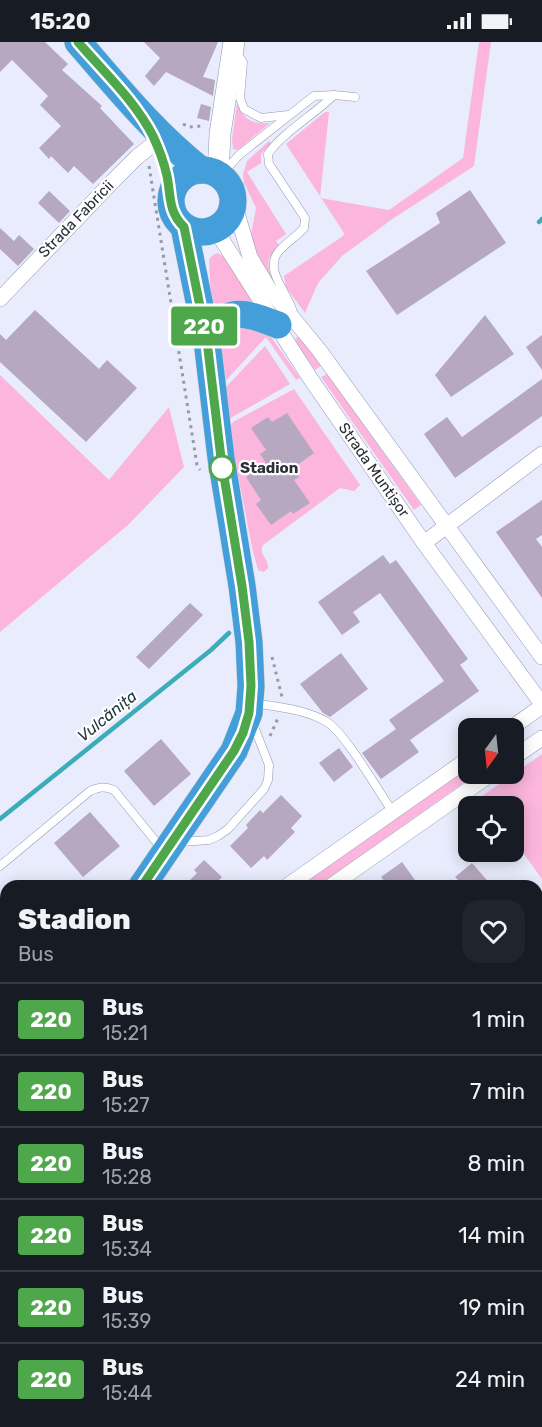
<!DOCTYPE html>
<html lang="en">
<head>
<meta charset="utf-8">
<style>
  body { margin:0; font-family:Rubik,sans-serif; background:#20242c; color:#f1f3f6; height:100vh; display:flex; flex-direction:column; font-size:22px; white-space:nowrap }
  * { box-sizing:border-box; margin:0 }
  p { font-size:20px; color:#9ea1a6 }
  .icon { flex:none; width:33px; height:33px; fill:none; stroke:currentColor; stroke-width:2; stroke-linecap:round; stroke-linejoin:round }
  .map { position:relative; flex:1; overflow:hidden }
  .panel { position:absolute; left:0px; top:838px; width:543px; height:548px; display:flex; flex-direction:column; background:#171b24; border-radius:18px 18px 0 0; box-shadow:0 3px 15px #0003 }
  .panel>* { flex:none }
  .badge { padding:0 12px; border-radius:4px; font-size:21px; line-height:39px }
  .needle { width:39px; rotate:195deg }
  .fabs { position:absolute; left:458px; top:676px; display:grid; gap:12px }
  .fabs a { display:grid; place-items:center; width:66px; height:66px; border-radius:12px; background:#171b24; box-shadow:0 3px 15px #0003; font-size:30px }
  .map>.badge { position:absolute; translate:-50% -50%; box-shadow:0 0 0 3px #fff }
  .round { display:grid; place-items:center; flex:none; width:63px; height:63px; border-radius:18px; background:#20242c }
  .overview { display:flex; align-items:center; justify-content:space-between; height:102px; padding:0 18px }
  h1 { font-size:28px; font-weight:800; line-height:45px }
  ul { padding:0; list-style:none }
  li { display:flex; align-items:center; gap:18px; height:72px; padding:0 18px; border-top:2px solid #363941 }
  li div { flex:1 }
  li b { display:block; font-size:22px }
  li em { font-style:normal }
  li .badge { min-width:66px; font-weight:700; text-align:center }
  .status { display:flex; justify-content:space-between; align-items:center; height:42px; padding:0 30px; background:#171b24; direction:ltr }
  .status svg { height:16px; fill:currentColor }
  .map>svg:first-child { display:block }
  .green { fill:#fcb6dd }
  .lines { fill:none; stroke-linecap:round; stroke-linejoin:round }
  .stream { stroke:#3cacb8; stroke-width:4.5 }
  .building { fill:#b5a8c0 }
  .lane-casing { stroke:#9298b0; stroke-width:9 }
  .street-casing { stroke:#9298b0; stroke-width:16 }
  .secondary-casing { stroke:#9298b0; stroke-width:22 }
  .highway-casing { stroke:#d1d1d3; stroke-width:28 }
  .path { stroke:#979aa8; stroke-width:3; stroke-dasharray:3 4.5; stroke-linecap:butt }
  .lane { stroke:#fff; stroke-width:8 }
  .street { stroke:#fff; stroke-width:15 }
  .secondary { stroke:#fff; stroke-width:21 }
  .highway { stroke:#439ed9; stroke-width:27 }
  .line-casing { stroke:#fff; stroke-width:14 }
  .line { stroke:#4ea74b; stroke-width:9 }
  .stop-dot { fill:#fff; stroke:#4ea74b; stroke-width:3 }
  .labels { text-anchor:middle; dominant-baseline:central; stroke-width:4.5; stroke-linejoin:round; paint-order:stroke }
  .street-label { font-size:15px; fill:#2c2e38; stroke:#fff }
  .stop-label { font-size:15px; font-weight:bold; fill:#2c2e38; stroke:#fff; text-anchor:start }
  .water-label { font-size:16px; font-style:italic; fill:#223b3e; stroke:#fff }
</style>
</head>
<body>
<div class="status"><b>15:20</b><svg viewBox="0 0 49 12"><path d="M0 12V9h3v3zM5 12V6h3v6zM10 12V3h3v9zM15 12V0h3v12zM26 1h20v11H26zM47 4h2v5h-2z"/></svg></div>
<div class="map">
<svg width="542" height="1385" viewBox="0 0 542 1385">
  <rect width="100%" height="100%" fill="#e8ecfc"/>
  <g class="green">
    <polygon points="479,0 491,0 474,124 391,178 342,214 318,241 305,271 286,245 284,234 343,194 344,191 286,102 325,70 329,70 320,156 389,168 463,116"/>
    <path d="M237,61C242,77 253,83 270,81L238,108L233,107L232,97Z"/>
    <path d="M269,99L271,102L261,112V121L247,130L286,192L276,199L280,204C277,208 272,211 270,215C263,231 283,255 290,269L254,215L251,193L256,166L244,141L243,132L247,119Z"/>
    <polygon points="218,211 225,216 264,272 212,280 209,217 213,213"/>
    <polygon points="227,281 269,292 300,336 296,338 266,295 220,345 218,303"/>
    <polygon points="297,295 301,295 321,324 315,328 295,299"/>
    <polygon points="265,304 290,342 229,377 226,345"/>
    <polygon points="327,332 421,463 414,468 321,335"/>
    <polygon points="0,333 109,438 169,365 184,425 128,483 0,590"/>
    <path d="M294,347L360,443L354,449L340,446L263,503C258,513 269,516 268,526L264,530L258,528L253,510L229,387L233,380Z"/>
    <polygon points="542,712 542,837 513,797 513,765 490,765 482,754"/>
    <polygon points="468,726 468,732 476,732 318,844 300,844"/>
  </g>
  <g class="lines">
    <g class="stream">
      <polyline points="539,180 542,177"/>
      <polyline points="0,777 211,608 229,591"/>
    </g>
  </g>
  <g class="building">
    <polygon points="0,0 45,0 68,22 62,28 102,64 100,66 134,102 93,142 74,124 68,131 51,114 49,117 39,106 61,84 40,63 48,54 12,18 0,30"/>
    <polygon points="144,0 218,0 203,35 215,38 213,54 166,30 154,44 145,34 160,16"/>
    <polygon points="201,62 211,65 209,79 197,76"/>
    <polygon points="470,148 506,201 397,273 366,229 440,181 436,171"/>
    <polygon points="49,149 70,169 59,181 38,161"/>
    <polygon points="0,186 14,199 19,193 34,207 18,224 0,207"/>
    <polygon points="35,268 99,327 107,318 137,346 86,400 0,320 0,292 6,298"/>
    <polygon points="485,273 514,312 451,355 435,333"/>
    <polygon points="542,293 542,328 526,305"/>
    <polygon points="542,337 542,374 455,436 424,392 447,375 462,395"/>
    <polygon points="287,371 314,411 293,426 299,435 294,438 310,461 293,472 291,469 271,483 256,462 261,458 246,435 266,421 260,412 266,408 251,386 268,375 272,380"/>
    <polygon points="542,458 542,493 536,497 542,505 542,556 496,490"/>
    <polygon points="383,513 390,522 396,518 468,617 460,623 479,649 410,698 419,710 381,737 362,711 396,687 389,678 444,639 380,551 353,570 360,580 342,593 318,560"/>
    <polygon points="190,561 203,573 149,627 136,615"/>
    <polygon points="341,611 368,647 330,675 323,671 300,642"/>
    <polygon points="161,697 191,732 154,764 124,729"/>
    <polygon points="339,706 353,725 334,740 319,721"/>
    <polygon points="281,753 302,774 291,786 295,790 267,818 264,814 251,826 230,804 248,786 246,783 260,768 263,771"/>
    <polygon points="90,770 120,804 83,835 54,801"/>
    <polygon points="204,818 222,835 213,844 184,844 197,831 194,828"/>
    <polygon points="402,820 415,838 405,844 388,844 381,835"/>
    <polygon points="472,821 492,844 464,844 455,835"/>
  </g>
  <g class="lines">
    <g class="lane-casing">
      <g id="lane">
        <polyline points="237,12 243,20 240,56 244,67 261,76 288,73"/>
        <polyline points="223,131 239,113 314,54 334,53 355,55"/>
        <path d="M294,274C291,253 262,229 279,209C287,200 297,194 304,186L305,176L269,122L268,112C280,93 316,71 334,53"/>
        <path d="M254,661C277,665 306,667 327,680C346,692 378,749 393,770"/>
        <polyline points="180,800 209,798 218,794 228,787 264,747 268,738 269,723 253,682"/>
        <path d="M0,824L90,749C99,745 105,744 114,748L162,807"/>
      </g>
    </g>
    <g class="street-casing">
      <g id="street">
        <polyline points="232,154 250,215 269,247 319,308 542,615"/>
        <polyline points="215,187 310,336 424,501 542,662"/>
        <polyline points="0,257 113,139 137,115 156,100"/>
        <polyline points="424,501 542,412"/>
        <polyline points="510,687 542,664"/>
        <polyline points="513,716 542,696"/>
        <polyline points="287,844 468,717"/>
        <polyline points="331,844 491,732"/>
        <polyline points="537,930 542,926"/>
        <polyline points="523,1380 526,1385"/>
      </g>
    </g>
    <g class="secondary-casing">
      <g id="secondary">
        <polyline points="218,133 220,92 234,0"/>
        <polyline points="0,1056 6,1049"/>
      </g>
    </g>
    <g class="highway-casing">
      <g id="highway">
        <path d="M78,0C117,45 154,91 201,128"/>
        <circle cx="202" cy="159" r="31"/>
        <path d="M207,299C224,261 246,271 278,283"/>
        <polyline points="142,844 234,709 249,671 251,644 249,600 242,544 221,416 207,299 184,185"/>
        <polyline points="204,1380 206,1385"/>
      </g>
    </g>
    <g class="path">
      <polyline points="183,82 189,85 202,84"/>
      <polyline points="149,124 197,423 200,428"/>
      <polyline points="272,615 282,655"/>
      <polyline points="270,694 278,676"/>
      <polyline points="0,1089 6,1085"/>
      <polyline points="229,1380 231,1385"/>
    </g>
    <use href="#lane" class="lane"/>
    <use href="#street" class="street"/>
    <use href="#secondary" class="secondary"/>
    <use href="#highway" class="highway"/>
  </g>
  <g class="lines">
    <g class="line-casing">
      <path id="line" d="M78,0C104,30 135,59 153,94C159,107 164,120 167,134C171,153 168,170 184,185L207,299L221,416L242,544L249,600L251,644L249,671L243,691L234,709L142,844"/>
    </g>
    <use href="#line" class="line"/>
  </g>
  <circle class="stop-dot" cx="222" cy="426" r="12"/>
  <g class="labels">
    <g class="street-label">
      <text transform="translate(76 177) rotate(-46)">Strada Fabricii</text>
      <text transform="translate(374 428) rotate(55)">Strada Muntișor</text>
    </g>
    <g class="stop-label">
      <text x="240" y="426">Stadion</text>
    </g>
    <g class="water-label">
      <text transform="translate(107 674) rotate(-39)">Vulcănița</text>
    </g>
  </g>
</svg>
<div class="fabs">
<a><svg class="needle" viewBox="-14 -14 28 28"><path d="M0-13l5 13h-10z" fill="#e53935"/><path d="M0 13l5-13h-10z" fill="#9ea1a6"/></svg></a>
<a><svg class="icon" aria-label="locate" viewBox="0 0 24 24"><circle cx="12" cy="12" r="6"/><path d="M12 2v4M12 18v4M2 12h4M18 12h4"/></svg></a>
</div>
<b class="badge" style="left:204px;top:284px;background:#4ea74b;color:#fff">220</b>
<section class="panel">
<div class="overview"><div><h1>Stadion</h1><p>Bus</p></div><a class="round"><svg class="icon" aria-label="heart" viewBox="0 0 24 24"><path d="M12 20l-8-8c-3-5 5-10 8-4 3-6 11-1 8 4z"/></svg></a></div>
<ul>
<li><span class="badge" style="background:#4ea74b;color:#fff">220</span><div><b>Bus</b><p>15:21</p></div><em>1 min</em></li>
<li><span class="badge" style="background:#4ea74b;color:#fff">220</span><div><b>Bus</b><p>15:27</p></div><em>7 min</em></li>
<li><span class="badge" style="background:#4ea74b;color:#fff">220</span><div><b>Bus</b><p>15:28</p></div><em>8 min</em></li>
<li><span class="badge" style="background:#4ea74b;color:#fff">220</span><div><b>Bus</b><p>15:34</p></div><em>14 min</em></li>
<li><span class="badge" style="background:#4ea74b;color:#fff">220</span><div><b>Bus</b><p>15:39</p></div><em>19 min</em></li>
<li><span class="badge" style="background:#4ea74b;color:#fff">220</span><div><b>Bus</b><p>15:44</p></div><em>24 min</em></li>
</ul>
</section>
</div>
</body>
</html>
